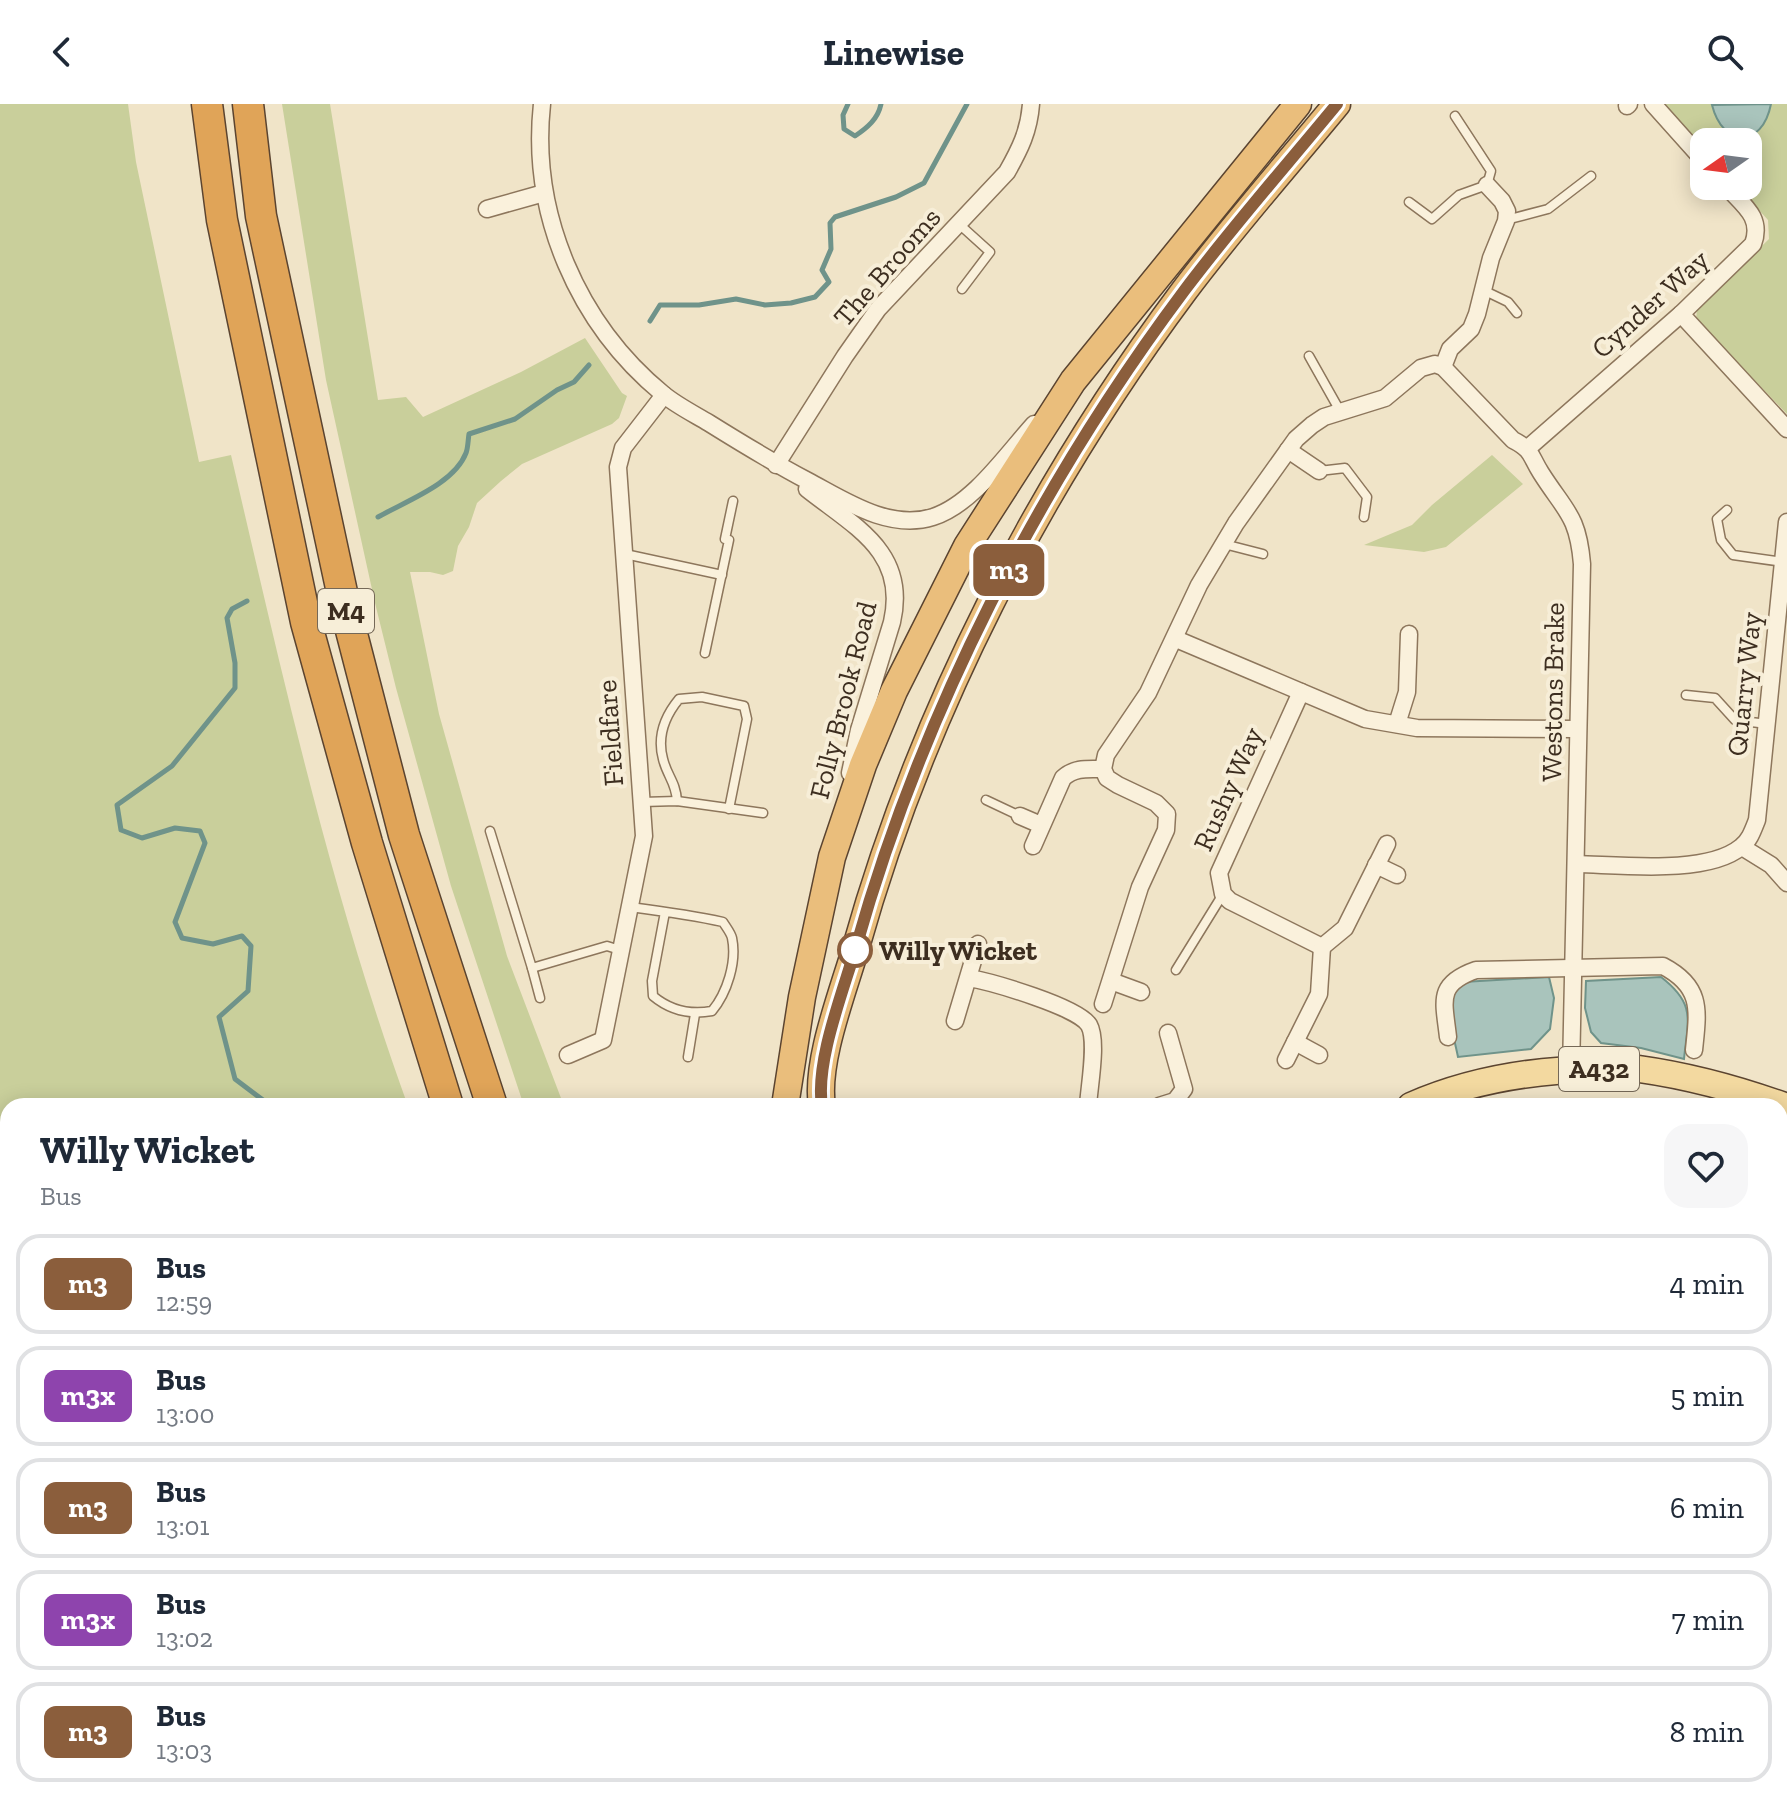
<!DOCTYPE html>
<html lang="en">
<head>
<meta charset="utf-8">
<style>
  body { margin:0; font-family:"Zilla Slab",serif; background:#f6f6f7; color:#1f2937; height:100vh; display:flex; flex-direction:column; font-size:30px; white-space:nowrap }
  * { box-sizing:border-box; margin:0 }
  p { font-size:26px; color:#747a83 }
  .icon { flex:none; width:44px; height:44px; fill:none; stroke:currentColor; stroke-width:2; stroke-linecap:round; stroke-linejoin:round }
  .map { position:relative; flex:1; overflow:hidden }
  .drawer { position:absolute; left:0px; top:994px; width:1788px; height:714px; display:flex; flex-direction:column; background:#fff; border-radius:24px 24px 0 0; box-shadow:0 4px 20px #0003 }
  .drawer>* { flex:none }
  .badge { padding:0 16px; border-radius:12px; font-size:28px; line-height:52px }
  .needle { width:52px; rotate:256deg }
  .tools { position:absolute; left:1690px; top:24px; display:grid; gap:16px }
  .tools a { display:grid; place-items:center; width:72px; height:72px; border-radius:16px; background:#fff; box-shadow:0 4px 20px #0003; font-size:40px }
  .map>.badge { position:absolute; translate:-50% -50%; box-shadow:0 0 0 4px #fff }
  .round { display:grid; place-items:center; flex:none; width:84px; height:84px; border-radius:24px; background:#f6f6f7 }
  .summary { display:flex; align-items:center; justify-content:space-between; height:136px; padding:0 40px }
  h1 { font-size:38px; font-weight:700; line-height:60px }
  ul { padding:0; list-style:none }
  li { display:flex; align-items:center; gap:24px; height:100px; margin:0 16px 12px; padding:0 24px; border:4px solid #e0e1e3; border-radius:24px }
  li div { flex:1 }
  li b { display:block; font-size:30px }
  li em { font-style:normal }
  li .badge { min-width:88px; font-weight:700; text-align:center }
  header { display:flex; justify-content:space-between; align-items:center; height:104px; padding:0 40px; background:#fff; font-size:36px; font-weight:700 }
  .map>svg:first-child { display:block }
  .green { fill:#c9cf9b }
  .water { fill:#a9c4bc; stroke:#6f938a; stroke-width:2 }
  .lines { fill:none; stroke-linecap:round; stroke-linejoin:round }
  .stream { stroke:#6f938a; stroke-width:5 }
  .service-casing { stroke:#8d765c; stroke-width:11 }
  .minor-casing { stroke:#8d765c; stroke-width:19 }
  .primary-casing { stroke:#5b4430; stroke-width:29 }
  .trunk-casing { stroke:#5b4430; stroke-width:29 }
  .motorway-casing { stroke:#5b4430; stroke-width:33 }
  .service { stroke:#faf1dc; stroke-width:8 }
  .minor { stroke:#faf1dc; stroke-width:16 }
  .primary { stroke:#f3d9a0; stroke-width:26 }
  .trunk { stroke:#eabe7c; stroke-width:26 }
  .motorway { stroke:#e0a458; stroke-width:30 }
  .line-casing { stroke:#fff; stroke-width:18 }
  .line { stroke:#8b5e3c; stroke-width:12 }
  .stop-dot { fill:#fff; stroke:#8b5e3c; stroke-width:4 }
  .labels { text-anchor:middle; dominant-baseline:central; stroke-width:8; stroke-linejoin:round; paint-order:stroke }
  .shield { fill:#f7eed8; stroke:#756857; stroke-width:2 }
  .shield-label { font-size:26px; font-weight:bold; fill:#3d2e20 }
  .street-label { font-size:28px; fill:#3d2e20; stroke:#f7eed8 }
  .stop-label { font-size:28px; font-weight:bold; fill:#3d2e20; stroke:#f7eed8; text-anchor:start }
</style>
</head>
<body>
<header><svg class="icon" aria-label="back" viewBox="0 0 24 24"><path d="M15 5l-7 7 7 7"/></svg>Linewise<svg class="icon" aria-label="search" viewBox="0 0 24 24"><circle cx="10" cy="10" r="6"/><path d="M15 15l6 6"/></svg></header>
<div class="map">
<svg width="1787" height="1707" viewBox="0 0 1787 1707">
  <rect width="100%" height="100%" fill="#f0e4c8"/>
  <g class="green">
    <path d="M0,0H128L136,58L199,358L231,351C282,570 331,790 408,1002H8V1205L0,1207Z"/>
    <polygon points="282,0 330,0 378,296 406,293 423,313 521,268 585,234 622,289 627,292 619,314 612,320 522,360 501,377 477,399 469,423 458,442 453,467 443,471 430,468 410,468 439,610 507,852 564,1002 524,1002 451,782 396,584 375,499 326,276"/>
    <polygon points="1663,0 1787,0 1787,310 1696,216 1697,205 1769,135 1768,116 1737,82 1748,82 1748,38 1704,38 1704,45"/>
    <polygon points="1492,351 1523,380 1446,443 1424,448 1364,441 1412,421 1432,401"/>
    <polygon points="8,1413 8,1542 0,1539 0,1416"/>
    <polygon points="314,1700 708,1700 712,1707 318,1707"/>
    <polygon points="828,1700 986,1700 990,1707 833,1707"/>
  </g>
  <g class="water">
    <path d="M1771,0C1762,45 1723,44 1712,1Z"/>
    <path d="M1549,873L1554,894L1550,925L1531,945L1458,953C1453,927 1441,898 1463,878Z"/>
    <path d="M1661,873C1696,900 1688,915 1684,955L1641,944L1601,939L1591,928L1585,904L1586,877Z"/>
  </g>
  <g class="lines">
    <g class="stream">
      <path d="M848,0L843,11L844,25L855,32C867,24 878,15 881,0"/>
      <polyline points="650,217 660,201 699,201 736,195 765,201 791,199 815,193 829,178 822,166 831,145 830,119 835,113 896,93 924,79 967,0"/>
      <path d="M378,413C406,397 454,380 466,349C468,344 468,336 469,330L515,315L557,286L574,278L589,261"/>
      <polyline points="247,497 232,505 227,514 235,559 235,584 172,662 117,701 121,726 142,734 175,724 200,727 205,739 175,818 182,834 213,840 242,832 251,842 248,887 219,913 235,975 271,1002"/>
      <polyline points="0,1503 8,1502"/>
    </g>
    <g class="service-casing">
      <g id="service">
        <polyline points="1409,98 1432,115 1459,91 1487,81 1491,67 1455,12"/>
        <polyline points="1506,116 1548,105 1591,72"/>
        <polyline points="959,120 990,148 962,185"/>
        <polyline points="1483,186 1508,198 1517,209"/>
        <polyline points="1309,252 1340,307"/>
        <polyline points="1319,367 1345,364 1367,393 1364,413"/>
        <polyline points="1727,406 1717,415 1721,436 1733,451 1783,458"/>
        <polyline points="1224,440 1263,450"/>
        <polyline points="625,450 722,471"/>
        <polyline points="705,549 729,436 725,435 733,397"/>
        <polyline points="1686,591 1715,594 1735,616 1767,620"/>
        <polyline points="986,696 1020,712"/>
        <path d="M677,697C676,678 667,672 663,655C657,633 665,612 679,595L702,593L744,602L747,615L729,705"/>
        <polyline points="642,698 677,697 763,709"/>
        <polyline points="490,727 532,864 607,842 620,846"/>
        <path d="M630,803C661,807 692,811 723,818C726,823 731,829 732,834C737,858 727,889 712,907C690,911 671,907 653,892L652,877L665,808"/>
        <polyline points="532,864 540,894"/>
        <polyline points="1176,866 1223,790"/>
        <polyline points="688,953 695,910"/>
        <polyline points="0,1311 7,1311"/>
        <polyline points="1780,1569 1787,1573"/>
        <polyline points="249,1707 253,1700"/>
      </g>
    </g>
    <g class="minor-casing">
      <g id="minor">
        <path d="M542,0C530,110 578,220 663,290C676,301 694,310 709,319C741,339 774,359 808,377C844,396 889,427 933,413C973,400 1006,351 1034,320"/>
        <polyline points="1653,0 1704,57"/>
        <polyline points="1627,2 1629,0"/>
        <polyline points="487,105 544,89"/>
        <polyline points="1681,210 1787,325"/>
        <polyline points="1443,263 1450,245 1471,225 1477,210 1491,154 1506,117 1507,107 1502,97 1487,81"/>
        <path d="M1528,344L1681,210L1753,140C1763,113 1743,101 1726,82"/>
        <polyline points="1288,346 1319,367"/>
        <path d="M776,361L845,252L878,205L1007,68C1020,45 1029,27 1031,0"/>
        <path d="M807,385C855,423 908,448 892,518L859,626L850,669"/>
        <polyline points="1176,535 1365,615 1417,624 1576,625"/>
        <polyline points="1301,588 1219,769 1223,790 1230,797 1322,843 1345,824 1387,740"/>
        <polyline points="1397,620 1407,588 1409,530"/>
        <polyline points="1020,712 1041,721"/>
        <path d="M1033,742L1063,674C1075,663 1088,665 1103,665"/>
        <polyline points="1742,743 1771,761 1787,779"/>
        <path d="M1577,760C1621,761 1707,771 1741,743C1750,736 1753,726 1757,716L1787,418"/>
        <polyline points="1376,761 1397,771"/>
        <path d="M969,874C992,878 1078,903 1089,921C1098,937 1089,983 1088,1002"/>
        <polyline points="1111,877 1141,888"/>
        <path d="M1103,900L1140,783L1166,726L1167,710L1156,699L1118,681L1107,674L1103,665L1106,651L1148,589L1199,481L1236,419L1296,335L1312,321L1324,313L1385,294L1421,264L1435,260L1443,263L1513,336C1533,346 1530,352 1541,369C1565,407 1578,411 1582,460C1577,629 1575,797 1571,965"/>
        <polyline points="955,917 978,840"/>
        <path d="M1448,933C1444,897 1436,880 1476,866L1663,862C1703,883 1698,907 1694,946"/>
        <polyline points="1295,938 1319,951"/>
        <polyline points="568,951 603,936 644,732 618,363 623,344 664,291"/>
        <polyline points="1286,956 1319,890 1322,843"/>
        <polyline points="1159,1002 1175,997 1184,985 1168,929"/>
        <polyline points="1780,1127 1787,1108"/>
        <polyline points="1780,1331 1787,1331"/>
        <polyline points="1225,1700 1228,1707"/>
        <polyline points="1527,1700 1529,1707"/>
        <polyline points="170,1707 178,1700"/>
        <polyline points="1358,1707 1358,1700"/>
        <polyline points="1573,1707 1585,1700"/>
      </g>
    </g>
    <g class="primary-casing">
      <g id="primary">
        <path d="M1411,1002C1470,976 1532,966 1596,965C1610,965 1625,963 1639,965C1689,972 1740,986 1787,1003"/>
        <polyline points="0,1256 8,1256"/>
      </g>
    </g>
    <g class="trunk-casing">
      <g id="trunk">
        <polyline points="785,1002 802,893 832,753 863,661 894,587 967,442 1073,277 1298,0"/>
        <path d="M822,1002C815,958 843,888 856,843C922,608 1038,383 1184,187C1232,123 1286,62 1337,0"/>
        <polyline points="1036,1700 1039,1707"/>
        <polyline points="1070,1700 1073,1707"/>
      </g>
    </g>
    <g class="motorway-casing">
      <g id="motorway">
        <polyline points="207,0 222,116 306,518 367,739 448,1002"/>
        <polyline points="248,0 261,112 346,507 404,731 492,1002"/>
        <polyline points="756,1700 759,1707"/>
        <polyline points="801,1700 805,1707"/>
      </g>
    </g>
    <use href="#service" class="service"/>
    <use href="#minor" class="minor"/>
    <use href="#primary" class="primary"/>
    <use href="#trunk" class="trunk"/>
    <use href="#motorway" class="motorway"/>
  </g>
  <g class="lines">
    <g class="line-casing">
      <path id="line" d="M822,1002C815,958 843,888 856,843C922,609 1038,382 1184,187C1232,123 1286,62 1337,0"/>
    </g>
    <use href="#line" class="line"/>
  </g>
  <circle class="stop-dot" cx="855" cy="846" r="16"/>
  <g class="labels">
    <g class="shield">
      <rect x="318" y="485" width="56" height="44" rx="6"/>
      <rect x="1559" y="943" width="80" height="44" rx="6"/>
    </g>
    <g class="shield-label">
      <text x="346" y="507">M4</text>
      <text x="1599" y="965">A432</text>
    </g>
    <g class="street-label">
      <text transform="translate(887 163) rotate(-49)">The Brooms</text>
      <text transform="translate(1650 200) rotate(-42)">Cynder Way</text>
      <text transform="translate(1744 580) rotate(-84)">Quarry Way</text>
      <text transform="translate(1553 588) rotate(-89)">Westons Brake</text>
      <text transform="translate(843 596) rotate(-76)">Folly Brook Road</text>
      <text transform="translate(610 629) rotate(-94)">Fieldfare</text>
      <text transform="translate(1228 685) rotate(-66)">Rushy Way</text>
    </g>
    <g class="stop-label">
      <text x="879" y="846">Willy Wicket</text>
    </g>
  </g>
</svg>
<div class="tools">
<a><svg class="needle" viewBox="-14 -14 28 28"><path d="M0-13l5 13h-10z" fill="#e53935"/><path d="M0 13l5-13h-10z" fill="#747a83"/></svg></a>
</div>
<b class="badge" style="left:1009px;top:466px;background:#8b5e3c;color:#fff">m3</b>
<section class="drawer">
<div class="summary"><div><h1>Willy Wicket</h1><p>Bus</p></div><a class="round"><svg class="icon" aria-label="heart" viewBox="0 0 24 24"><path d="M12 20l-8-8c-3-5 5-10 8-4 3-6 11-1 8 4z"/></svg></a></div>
<ul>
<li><span class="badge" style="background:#8b5e3c;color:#fff">m3</span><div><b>Bus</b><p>12:59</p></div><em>4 min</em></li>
<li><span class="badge" style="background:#8e44ad;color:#fff">m3x</span><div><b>Bus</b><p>13:00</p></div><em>5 min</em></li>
<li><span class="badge" style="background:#8b5e3c;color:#fff">m3</span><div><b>Bus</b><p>13:01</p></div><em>6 min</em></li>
<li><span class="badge" style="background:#8e44ad;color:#fff">m3x</span><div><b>Bus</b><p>13:02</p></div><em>7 min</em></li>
<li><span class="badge" style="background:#8b5e3c;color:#fff">m3</span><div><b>Bus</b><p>13:03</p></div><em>8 min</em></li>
</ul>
</section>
</div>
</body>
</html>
